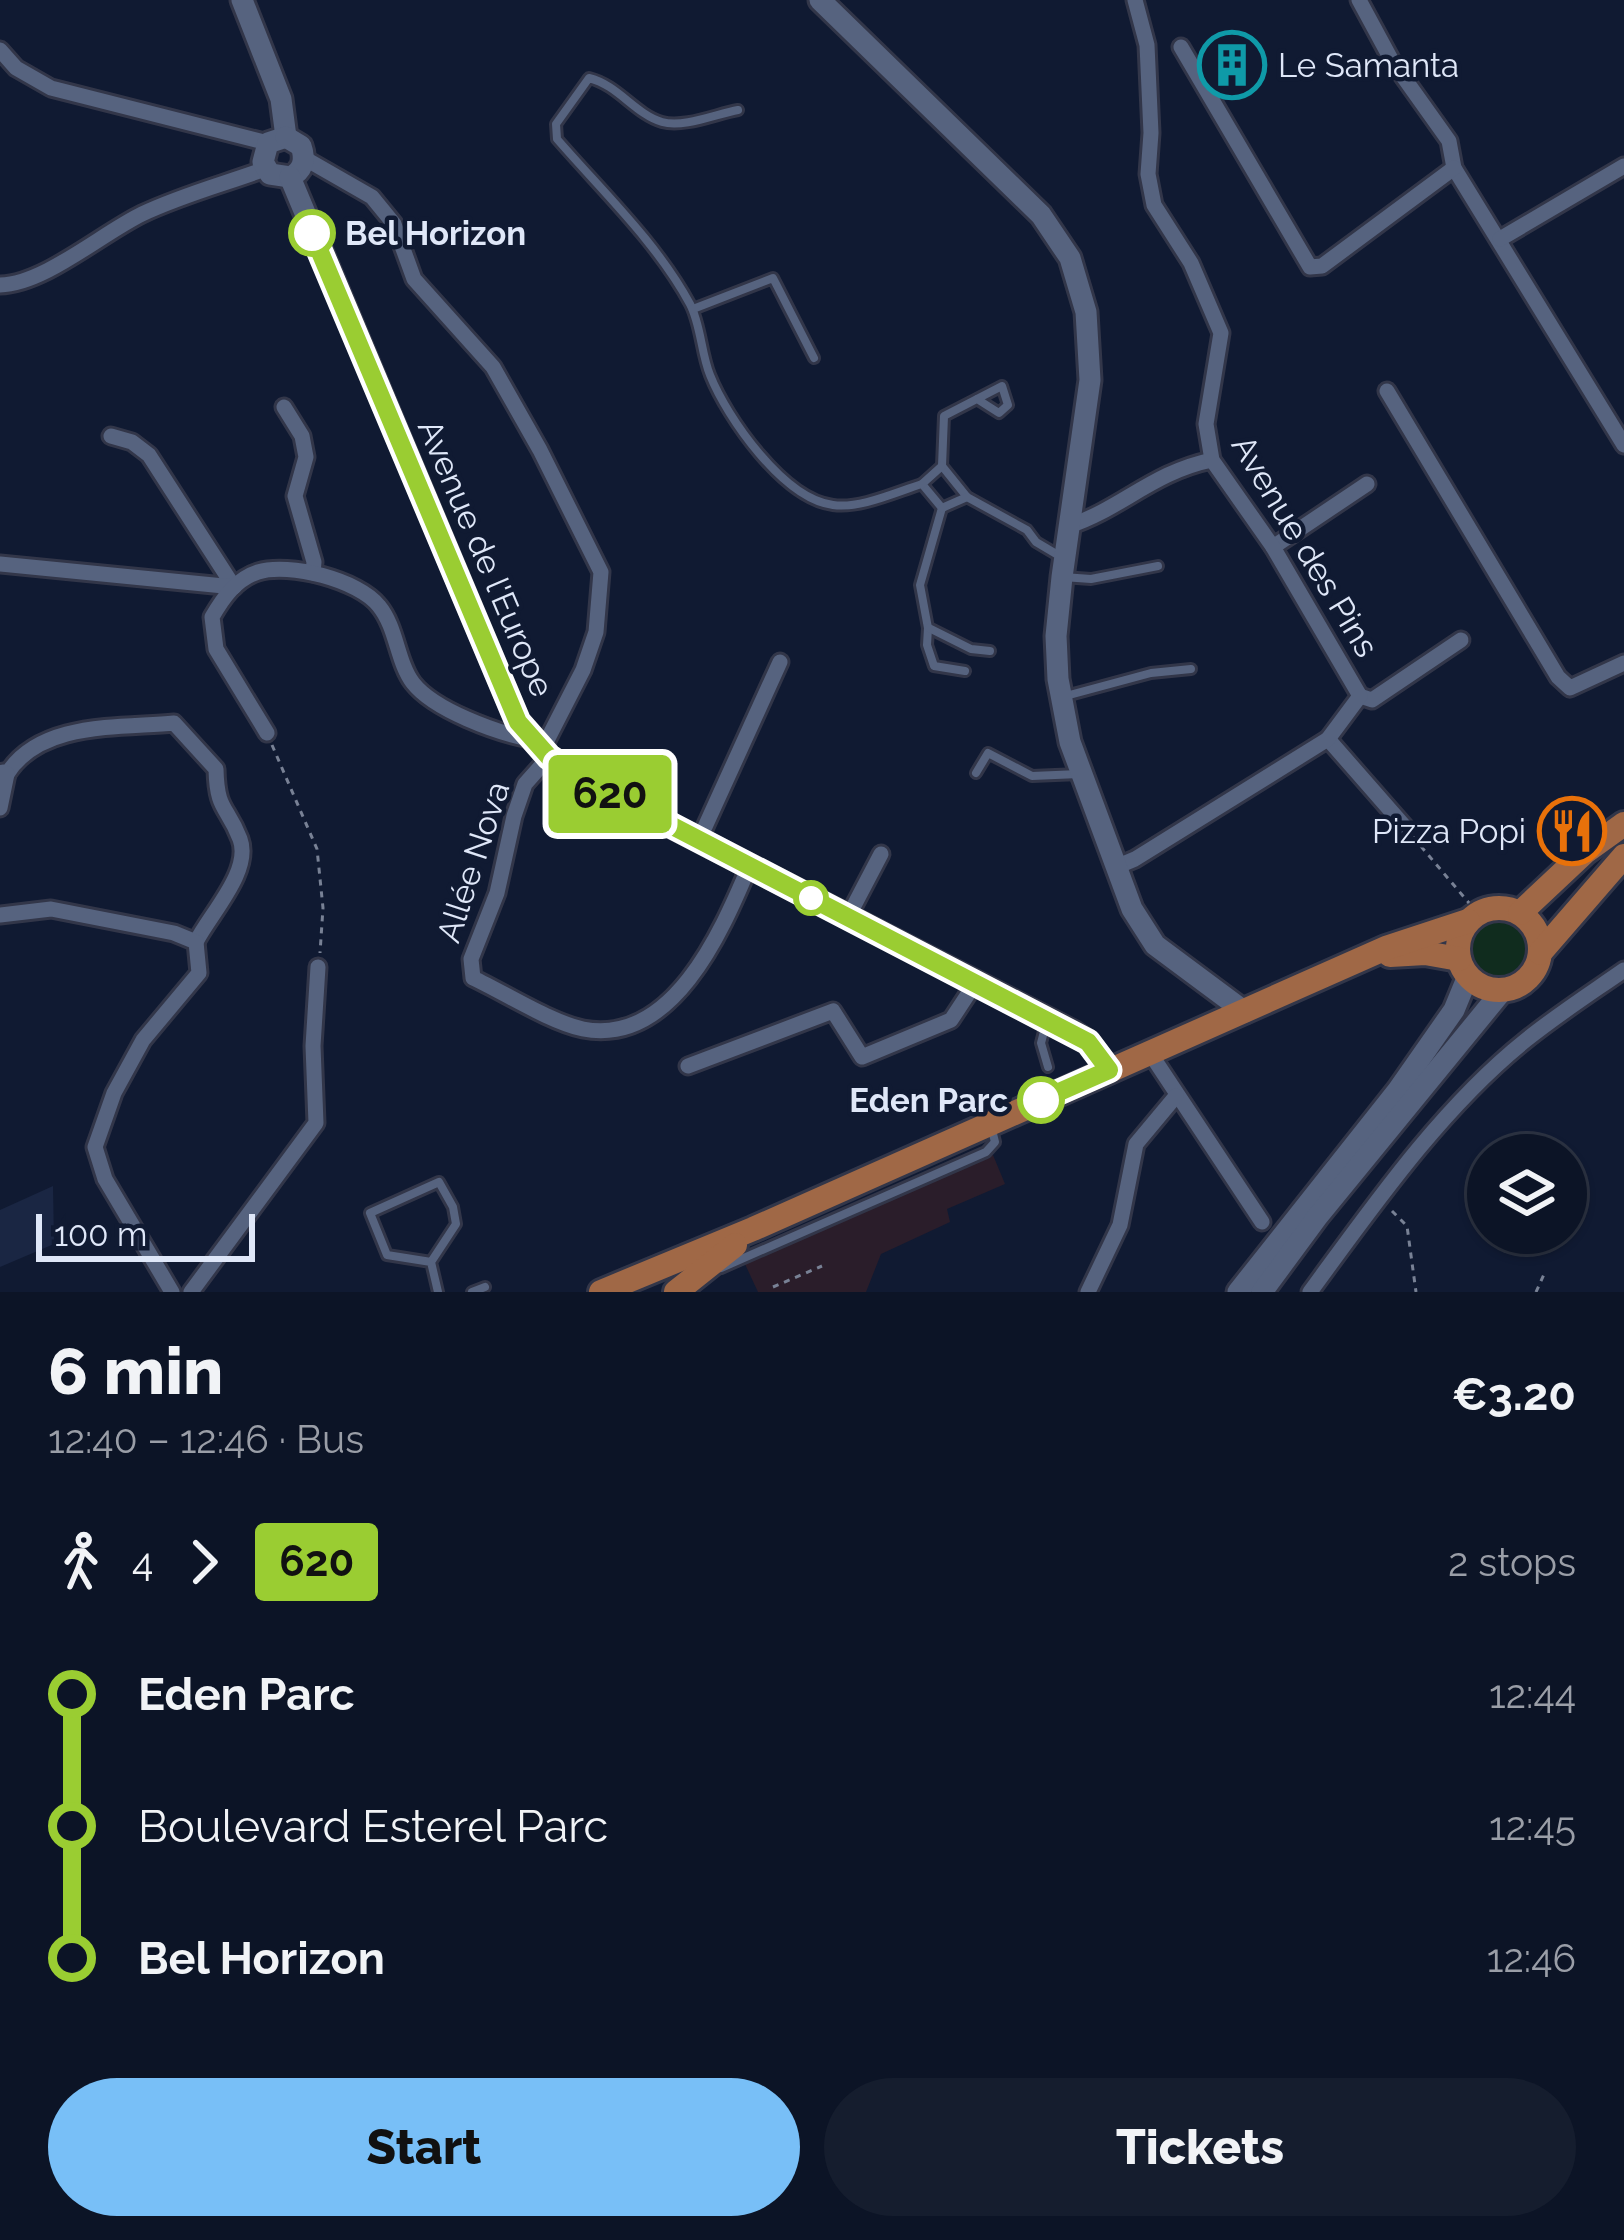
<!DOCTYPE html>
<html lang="en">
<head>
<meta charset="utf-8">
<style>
  body { margin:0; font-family:Raleway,sans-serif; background:#151d2e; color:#f1f3f6; height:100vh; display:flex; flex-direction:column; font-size:45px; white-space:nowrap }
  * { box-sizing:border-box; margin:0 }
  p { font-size:39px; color:#9a9ea7 }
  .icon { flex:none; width:66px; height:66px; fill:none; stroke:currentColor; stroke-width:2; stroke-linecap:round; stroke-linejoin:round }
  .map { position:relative; height:1292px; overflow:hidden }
  .drawer { display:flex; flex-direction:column; background:#0c1426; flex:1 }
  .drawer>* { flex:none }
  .badge { padding:0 24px; border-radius:9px; font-size:42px; line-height:78px }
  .controls { position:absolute; left:1467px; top:1134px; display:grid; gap:24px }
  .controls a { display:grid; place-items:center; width:120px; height:120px; border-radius:50%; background:#0c1426; box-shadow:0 3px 9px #0004,0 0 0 3px #2c3343; font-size:60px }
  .scale { position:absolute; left:36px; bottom:30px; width:219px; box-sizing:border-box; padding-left:12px; border:6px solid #dfe7f8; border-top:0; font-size:33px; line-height:42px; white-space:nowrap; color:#dfe7f8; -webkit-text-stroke:9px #101a32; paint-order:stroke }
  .map>.badge { position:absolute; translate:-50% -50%; box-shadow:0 0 0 6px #fff }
  .legs { display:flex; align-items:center; gap:18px; height:132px; padding:0 48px; font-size:39px }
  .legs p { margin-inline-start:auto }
  .overview { display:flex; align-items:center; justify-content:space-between; height:204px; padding:0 48px }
  h1 { font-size:66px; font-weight:800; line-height:90px }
  .button { display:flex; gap:24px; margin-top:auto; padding:24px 48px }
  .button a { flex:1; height:138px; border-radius:72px; background:#78bff7; color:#111; font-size:48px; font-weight:800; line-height:138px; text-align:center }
  .button a+a { background:#151d2e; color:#f1f3f6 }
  ul { padding:0 48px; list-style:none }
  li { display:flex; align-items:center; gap:42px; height:132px; font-size:45px }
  li i { display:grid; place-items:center; width:18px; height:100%; margin:0 15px; background:currentColor }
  li i::after { content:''; width:30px; height:30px; margin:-15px; border:9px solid; border-radius:50%; background:#0c1426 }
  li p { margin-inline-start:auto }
  li:first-child i { background:linear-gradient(#0000 50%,currentColor 0) }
  li:last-child i { background:linear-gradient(currentColor 50%,#0000 0) }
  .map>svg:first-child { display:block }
  .commercial { fill:#2a1d2a }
  .built { fill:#1a2643 }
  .green { fill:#102c1e }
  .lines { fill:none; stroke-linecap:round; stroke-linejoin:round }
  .lane-casing { stroke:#323649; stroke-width:14 }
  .street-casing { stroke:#323649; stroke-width:21 }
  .secondary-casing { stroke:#323649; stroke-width:27 }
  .primary-casing { stroke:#323649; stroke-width:30 }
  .path { stroke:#788195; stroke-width:3; stroke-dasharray:6 6; stroke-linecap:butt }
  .lane { stroke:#56637f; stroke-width:8 }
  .street { stroke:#56637f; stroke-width:15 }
  .secondary { stroke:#56637f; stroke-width:21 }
  .primary { stroke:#a06846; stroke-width:24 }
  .line-1-casing { stroke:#fff; stroke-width:27 }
  .line-1 { stroke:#9acd32; stroke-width:18 }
  .stop-1-dot { fill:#fff; stroke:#9acd32; stroke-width:6 }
  .labels { text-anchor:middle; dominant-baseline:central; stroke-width:9; stroke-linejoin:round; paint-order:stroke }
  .poi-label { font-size:33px; fill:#dfe7f8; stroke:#101a32; text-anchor:start }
  .stop-label { font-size:33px; font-weight:bold; fill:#dfe7f8; stroke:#101a32; text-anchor:start }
  .street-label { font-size:33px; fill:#dfe7f8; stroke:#101a32 }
</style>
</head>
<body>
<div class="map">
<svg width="1624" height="1292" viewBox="0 0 1624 1292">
  <rect width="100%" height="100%" fill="#101a32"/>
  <polygon class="commercial" points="993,1155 1005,1184 947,1209 950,1222 881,1254 866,1292 758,1292 744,1262"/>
  <polygon class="built" points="53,1186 54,1244 0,1267 0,1210"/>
  <circle class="green" cx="1499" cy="949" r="33"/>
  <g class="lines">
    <g class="lane-casing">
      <g id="lane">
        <path d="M738,110C716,114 684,128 662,122C635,114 618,85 589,78L556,124L557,139C603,192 657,243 690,304C701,325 701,353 710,375C727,418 784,499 833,505C860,509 896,492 922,484L942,508"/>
        <polyline points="693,309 773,278 814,358"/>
        <polyline points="977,399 999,413 1008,405 1002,386 944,416 942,466 967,497 1027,530 1036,542 1063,558"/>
        <polyline points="922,484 942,466"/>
        <polyline points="942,508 920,585 928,628 927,645 934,666 965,671"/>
        <polyline points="942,508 967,497"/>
        <polyline points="1063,577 1091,579 1158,566"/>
        <polyline points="929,628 971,649 990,651"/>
        <polyline points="1062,697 1151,673 1191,669"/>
        <polyline points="976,773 988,753 1032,776 1079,774"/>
        <polyline points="1047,1020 1041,1043 1048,1067"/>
        <polyline points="431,1262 387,1255 370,1213 439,1182 453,1207 456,1224 431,1262 438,1292"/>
        <polyline points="721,1268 986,1152 995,1142 991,1126"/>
        <polyline points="472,1292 485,1287"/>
      </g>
    </g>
    <g class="street-casing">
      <g id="street">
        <polyline points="1359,0 1392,61 1449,141 1454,168 1624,445"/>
        <polyline points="1181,47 1310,267 1322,266 1454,168"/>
        <polyline points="0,50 16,68 51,88 268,143"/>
        <polyline points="304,158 372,197 394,224 414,279 493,367 540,450 601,572 596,632 583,670 542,750"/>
        <polyline points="1500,239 1624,166"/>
        <path d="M0,285C44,284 101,234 142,214C182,195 224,184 265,169"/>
        <polyline points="1387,391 1558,677 1570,688 1624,663"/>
        <polyline points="284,407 302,436 306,457 295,496 314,562 313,573"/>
        <polyline points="111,436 132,442 149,455 234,587"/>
        <path d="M1069,526C1121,509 1153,472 1212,460"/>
        <polyline points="1273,547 1367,484"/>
        <polyline points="0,564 234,587"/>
        <polyline points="1360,696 1372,700 1461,640"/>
        <path d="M267,733L216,649L212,617C223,598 236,579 258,572C289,562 359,580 379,606C397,628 397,662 413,683C434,710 497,733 530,739"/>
        <polyline points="1328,739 1405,827"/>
        <path d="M549,757L525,784L514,816L497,893L471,959L473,978C505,993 550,1022 583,1029C672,1046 721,933 749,867"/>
        <path d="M7,774C40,721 120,728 174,723L216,769C217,812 227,805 240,839C252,871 210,914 196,942"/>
        <polyline points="0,808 7,774 3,772"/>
        <polyline points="699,840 780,662"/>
        <polyline points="1116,867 1135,859 1328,739 1360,696 1273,547 1212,460 1206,424 1221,333 1191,263 1154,205 1148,174 1151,133 1147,45 1135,0"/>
        <polyline points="0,915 51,909 174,933 196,942 199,973 143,1040 114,1093 95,1147 105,1179 172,1292"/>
        <polyline points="848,917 881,854"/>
        <polyline points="1150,1053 1262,1222"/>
        <polyline points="688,1066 833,1011 862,1057 951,1020 976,982"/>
        <polyline points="191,1292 316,1123 313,1046 318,967"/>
        <polyline points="1088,1292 1120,1225 1136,1144 1176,1096"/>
        <path d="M1310,1292C1373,1206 1442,1107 1526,1040C1557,1015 1591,993 1624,970"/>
      </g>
    </g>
    <g class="secondary-casing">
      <g id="secondary">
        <polyline points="242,0 281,99 286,137"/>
        <polyline points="820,0 1041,215 1070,258 1086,312 1090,380 1062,577 1056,636 1058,679 1070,742 1132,909 1155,945 1245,1012"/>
        <polyline points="286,137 268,143 263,162 270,174 290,177"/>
        <path d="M286,137L301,146C306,160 303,171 290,177"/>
        <polyline points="290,177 518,722 549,757 582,780 1073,1032 1088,1042 1109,1070"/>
        <polyline points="1238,1292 1398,1090 1454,1010 1468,976"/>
        <polyline points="1262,1292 1318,1216 1502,991"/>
      </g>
    </g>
    <g class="primary-casing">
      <g id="primary">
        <circle cx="1499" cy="949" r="41"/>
        <polyline points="1520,913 1585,852 1624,824"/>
        <polyline points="1540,953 1624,856"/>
        <polyline points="1390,955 1425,953 1459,959"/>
        <polyline points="601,1292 753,1229 1386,948 1468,921"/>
        <polyline points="676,1292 735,1245"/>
      </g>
    </g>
    <g class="path">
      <polyline points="272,745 317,849 323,908 320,953"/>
      <polyline points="1413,837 1469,903"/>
      <polyline points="1392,1211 1407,1226 1416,1292"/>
      <polyline points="773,1287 822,1266"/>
      <polyline points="1536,1292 1545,1272"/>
    </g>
    <use href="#lane" class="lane"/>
    <use href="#street" class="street"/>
    <use href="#secondary" class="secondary"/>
    <use href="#primary" class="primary"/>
  </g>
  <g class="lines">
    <g class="line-1-casing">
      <polyline id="line-1" points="312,233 518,722 549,757 582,779 1088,1042 1109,1070 1041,1100"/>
    </g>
    <use href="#line-1" class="line-1"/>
  </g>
  <defs>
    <g id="building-ring" transform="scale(3.45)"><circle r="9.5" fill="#101a32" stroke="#0f9aa8" stroke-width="1.5"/><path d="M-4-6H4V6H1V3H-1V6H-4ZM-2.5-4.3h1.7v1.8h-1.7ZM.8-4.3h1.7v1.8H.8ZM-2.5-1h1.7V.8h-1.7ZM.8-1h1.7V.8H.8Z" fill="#0f9aa8"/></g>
    <g id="restaurant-ring" transform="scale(3.45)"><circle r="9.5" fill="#101a32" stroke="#e8710a" stroke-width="1.5"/><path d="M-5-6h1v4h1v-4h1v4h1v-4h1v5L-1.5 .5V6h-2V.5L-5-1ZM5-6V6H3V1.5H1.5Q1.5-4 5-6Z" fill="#e8710a"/></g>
  </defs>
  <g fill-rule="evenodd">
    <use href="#building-ring" x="1232" y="65"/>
    <use href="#restaurant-ring" x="1572" y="831"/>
  </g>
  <g class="stop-1-dot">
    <circle cx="312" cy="233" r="21"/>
    <circle cx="811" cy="898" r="15"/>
    <circle cx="1041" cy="1100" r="21"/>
  </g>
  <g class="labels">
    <g class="poi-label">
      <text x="1278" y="65">Le Samanta</text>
      <text x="1526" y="831" text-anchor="end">Pizza Popi</text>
    </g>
    <g class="stop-label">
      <text x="345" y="233">Bel Horizon</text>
      <text x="1008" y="1100" text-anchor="end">Eden Parc</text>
    </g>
    <g class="street-label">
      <text transform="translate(1305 546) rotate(59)">Avenue des Pins</text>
      <text transform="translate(486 558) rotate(67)">Avenue de l'Europe</text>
      <text transform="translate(473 862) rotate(-72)">Allée Nova</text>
    </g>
  </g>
</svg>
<div class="controls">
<a><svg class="icon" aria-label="layers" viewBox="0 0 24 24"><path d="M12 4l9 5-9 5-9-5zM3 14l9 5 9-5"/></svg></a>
</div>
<div class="scale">100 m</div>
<b class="badge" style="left:610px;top:794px;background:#9acd32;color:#111">620</b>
</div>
<section class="drawer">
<div class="overview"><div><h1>6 min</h1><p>12:40 – 12:46 · Bus</p></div><b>€3.20</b></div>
<div class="legs"><svg class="icon" aria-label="walk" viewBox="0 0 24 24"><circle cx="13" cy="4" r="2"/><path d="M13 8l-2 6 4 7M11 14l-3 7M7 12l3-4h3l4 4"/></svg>4<svg class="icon" aria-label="forward" viewBox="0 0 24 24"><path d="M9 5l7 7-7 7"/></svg><b class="badge" style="background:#9acd32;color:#111">620</b><p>2 stops</p></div>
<ul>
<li><i style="color:#9acd32"></i><b>Eden Parc</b><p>12:44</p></li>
<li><i style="color:#9acd32"></i><span>Boulevard Esterel Parc</span><p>12:45</p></li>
<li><i style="color:#9acd32"></i><b>Bel Horizon</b><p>12:46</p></li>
</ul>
<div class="button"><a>Start</a><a>Tickets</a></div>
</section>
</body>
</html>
